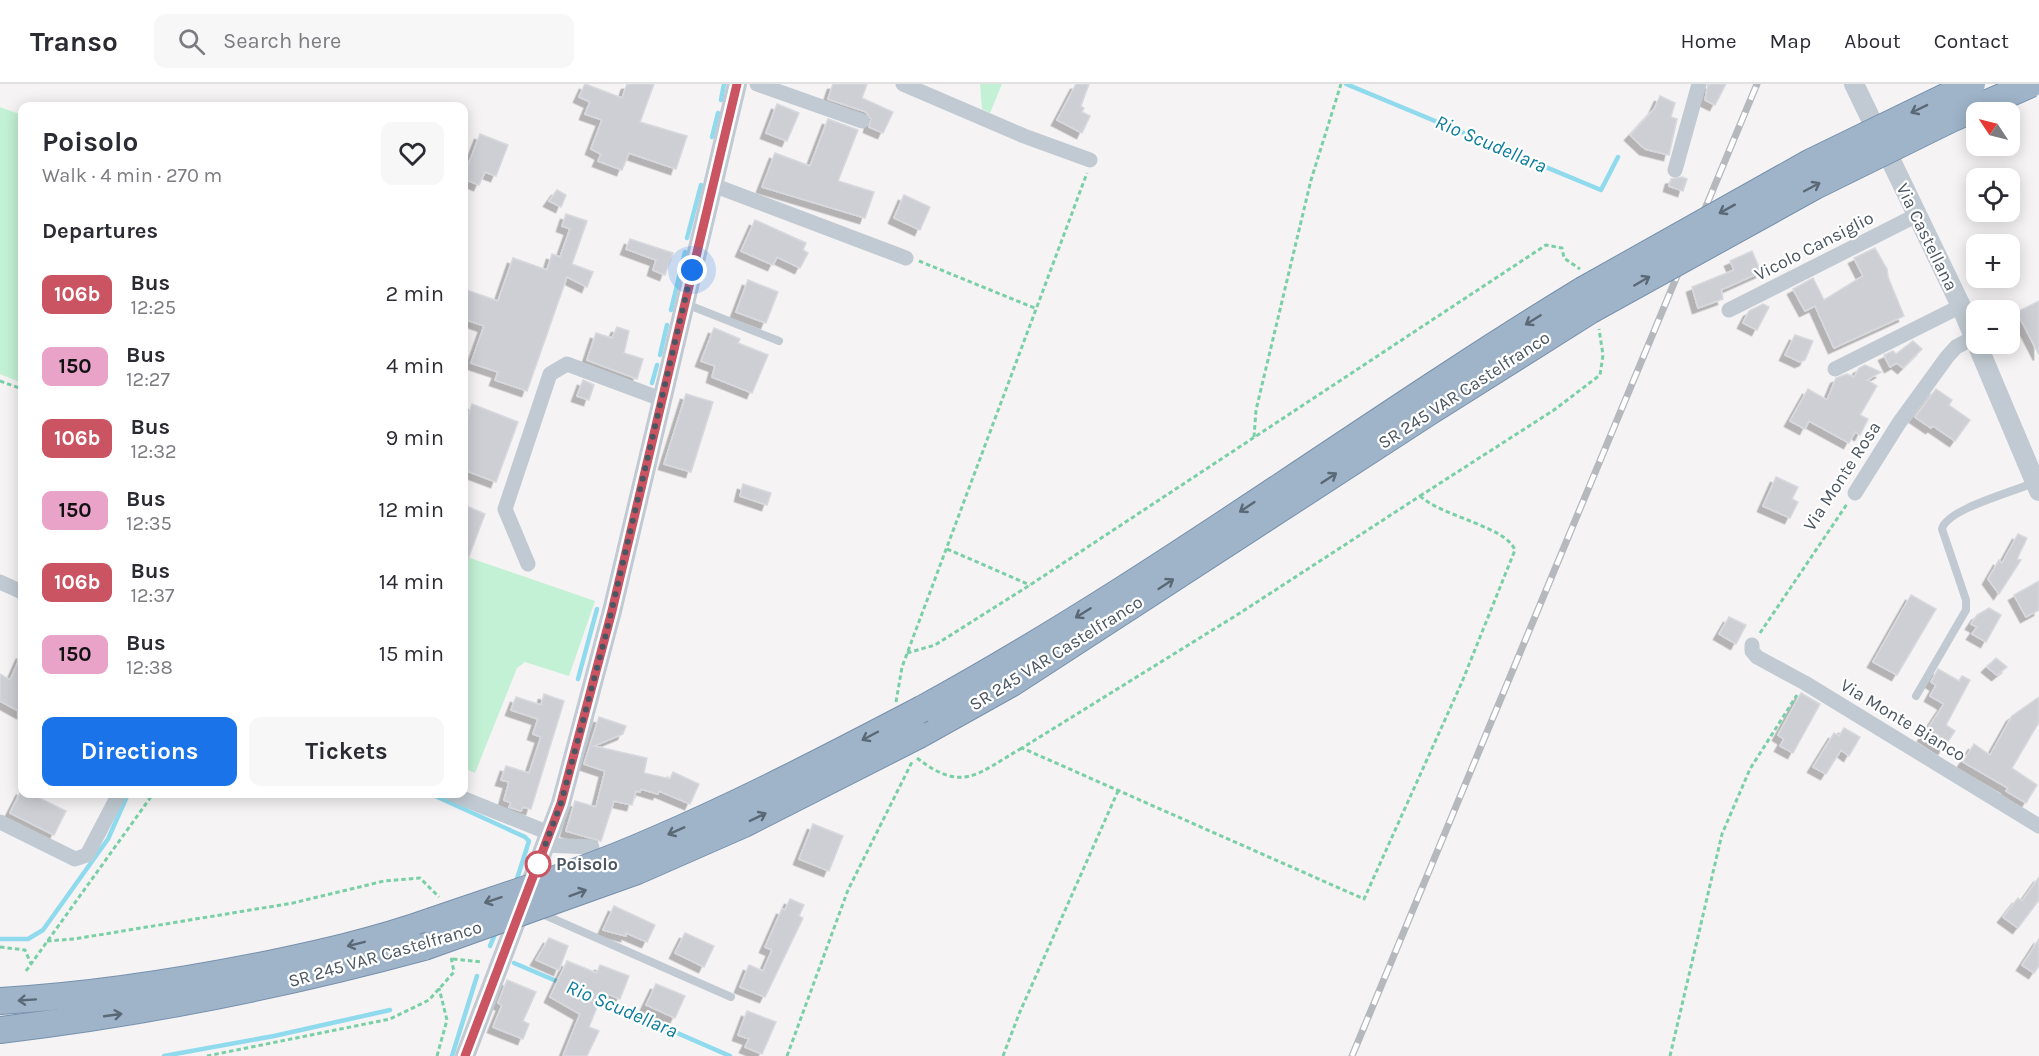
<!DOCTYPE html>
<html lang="en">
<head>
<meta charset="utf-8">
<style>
  body { margin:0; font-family:Karla,sans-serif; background:#f7f7f7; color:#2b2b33; height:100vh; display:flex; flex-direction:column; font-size:22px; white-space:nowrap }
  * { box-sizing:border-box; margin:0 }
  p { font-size:20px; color:#7c7c81 }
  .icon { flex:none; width:33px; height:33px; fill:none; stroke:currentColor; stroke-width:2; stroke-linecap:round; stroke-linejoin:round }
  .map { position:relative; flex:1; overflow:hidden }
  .drawer { position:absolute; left:18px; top:18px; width:450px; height:696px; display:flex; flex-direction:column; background:#fff; border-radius:12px; box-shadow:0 3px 15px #0003 }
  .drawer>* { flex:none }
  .badge { padding:0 12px; border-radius:9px; font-size:21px; line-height:39px }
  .needle { width:39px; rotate:305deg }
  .buttons { position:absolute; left:1966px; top:18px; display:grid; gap:12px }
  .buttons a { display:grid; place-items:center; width:54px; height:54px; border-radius:12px; background:#fff; box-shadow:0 3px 15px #0003; font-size:30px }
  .you { position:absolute; width:30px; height:30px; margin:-15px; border:4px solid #fff; border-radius:50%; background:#1a73e8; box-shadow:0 0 0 9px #1a73e833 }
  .map>.badge { position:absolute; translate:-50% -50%; box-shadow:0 0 0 3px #fff }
  h2 { padding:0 24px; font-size:22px; line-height:54px }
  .round { display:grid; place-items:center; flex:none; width:63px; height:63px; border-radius:12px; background:#f7f7f7 }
  .summary { display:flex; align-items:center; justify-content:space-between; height:102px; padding:0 24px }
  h1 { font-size:28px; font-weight:700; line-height:45px }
  .button { display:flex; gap:12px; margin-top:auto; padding:12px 24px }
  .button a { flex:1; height:69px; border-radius:12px; background:#1a73e8; color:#fff; font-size:24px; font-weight:700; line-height:69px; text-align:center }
  .button a+a { background:#f7f7f7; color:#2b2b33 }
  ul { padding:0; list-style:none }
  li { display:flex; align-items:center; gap:18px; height:72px; padding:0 24px }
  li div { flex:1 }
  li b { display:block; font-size:22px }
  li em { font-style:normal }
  li .badge { min-width:66px; font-weight:700; text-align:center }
  header { display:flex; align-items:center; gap:36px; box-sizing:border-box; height:84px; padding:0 30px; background:#fff; border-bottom:2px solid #e1e1e2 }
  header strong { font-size:28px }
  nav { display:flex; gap:33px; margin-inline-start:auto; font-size:21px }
  .search { width:420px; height:54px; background:#f7f7f7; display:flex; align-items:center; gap:15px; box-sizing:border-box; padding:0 21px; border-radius:12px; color:#7c7c81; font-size:22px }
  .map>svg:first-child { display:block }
  .green { fill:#c3f1d5 }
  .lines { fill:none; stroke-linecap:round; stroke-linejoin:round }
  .stream { stroke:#90daee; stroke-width:4.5 }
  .building { fill:#cdcfd5; stroke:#d7d9de; stroke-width:1.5; filter:url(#shadow) }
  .trunk-casing { stroke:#7690ad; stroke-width:28 }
  .path { stroke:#7ad0a6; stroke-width:3; stroke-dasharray:4.5 3; stroke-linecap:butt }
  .service { stroke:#c1cad2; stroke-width:8 }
  .minor { stroke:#c1cad2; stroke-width:15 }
  .tertiary { stroke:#c1cad2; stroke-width:20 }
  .trunk { stroke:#9fb4c9; stroke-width:26 }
  .rail-casing { stroke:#b5b8bd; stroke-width:7 }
  .rail { stroke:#fff; stroke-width:4.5; stroke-dasharray:14; stroke-linecap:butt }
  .trunk-bridge-casing { stroke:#7690ad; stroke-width:28; stroke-linecap:butt }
  .trunk-bridge { stroke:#9fb4c9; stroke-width:26 }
  .oneway { stroke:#5b6976 }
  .line-casing { stroke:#fff; stroke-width:14 }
  .line { stroke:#ca5462; stroke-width:9 }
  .walk { stroke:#4a5661; stroke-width:6; stroke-dasharray:0 10.8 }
  .stop-dot { fill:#fff; stroke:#ca5462; stroke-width:3 }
  .labels { text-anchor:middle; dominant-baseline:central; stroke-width:4.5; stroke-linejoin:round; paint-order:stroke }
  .street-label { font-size:18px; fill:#4a5661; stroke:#fff }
  .stop-label { font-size:18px; font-weight:bold; fill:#4a5661; stroke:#fff; text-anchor:start }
  .water-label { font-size:20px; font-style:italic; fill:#0c7c9b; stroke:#fff }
</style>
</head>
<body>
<header>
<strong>Transo</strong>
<div class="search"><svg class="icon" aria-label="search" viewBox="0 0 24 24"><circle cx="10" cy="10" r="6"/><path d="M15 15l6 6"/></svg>Search here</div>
<nav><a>Home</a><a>Map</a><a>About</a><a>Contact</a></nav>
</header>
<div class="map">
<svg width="2039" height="972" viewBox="0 0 2039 972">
  <defs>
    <filter id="shadow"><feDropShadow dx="-5.5" dy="5.5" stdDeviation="0" flood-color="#0004"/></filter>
  </defs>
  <rect width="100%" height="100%" fill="#f5f3f3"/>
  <g class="green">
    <polygon points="980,0 1002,0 990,29 982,25"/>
    <polygon points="0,23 22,31 22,299 0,290"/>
    <polygon points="464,472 595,517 569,592 525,578 517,584 475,689 464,684"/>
  </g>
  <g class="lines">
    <g class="stream">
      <polyline points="1346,0 1601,106 1618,73"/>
      <polyline points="721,16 724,0"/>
      <polyline points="712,53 718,29"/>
      <polyline points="687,154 701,101"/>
      <polyline points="671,226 685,168"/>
      <polyline points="660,271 667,241"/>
      <polyline points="652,299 657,281"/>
      <polyline points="578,595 597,525"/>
      <polyline points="431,710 525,753 529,757 516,798"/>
      <polyline points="0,855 28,855 43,846 108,755 128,710"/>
      <polyline points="490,862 496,848"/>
      <polyline points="514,879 561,899"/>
      <polyline points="597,914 730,972"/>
      <polyline points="164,972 274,952 390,926"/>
      <polyline points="452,972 477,892"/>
    </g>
  </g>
  <g class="building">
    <polygon points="585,0 622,14 627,0 654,0 640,38 687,52 676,85 629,69 622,86 598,77 601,70 591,65 602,36 585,30 590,18 579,13"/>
    <polygon points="833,0 867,0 862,14 893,28 883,49 869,43 871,35 866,28 828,15"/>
    <polygon points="1076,0 1089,0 1081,22 1084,24 1082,28 1090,32 1082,49 1057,36"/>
    <polygon points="1708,0 1726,0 1715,21 1705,16"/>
    <polygon points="1660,12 1675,19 1671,33 1677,35 1669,71 1645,65 1630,51 1654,25"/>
    <polygon points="777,20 799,29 787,57 766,49"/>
    <polygon points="828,35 858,46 838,97 874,108 865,134 762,103 775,69 810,82"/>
    <polygon points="480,50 508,61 496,92 485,88 479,101 464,95 464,92"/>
    <polygon points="1682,93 1687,95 1683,107 1669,102 1671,95"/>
    <polygon points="557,106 566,111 561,123 549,117"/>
    <polygon points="904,111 930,123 920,146 894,134"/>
    <polygon points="566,130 587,137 572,180 593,188 587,203 567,193 527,307 495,296 498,288 471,279 484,242 464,235 464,205 498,217 513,174 547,186 552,170 560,173 570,145 562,142"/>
    <polygon points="755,136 806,159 803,166 808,169 800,184 777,173 773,181 741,167"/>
    <polygon points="630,155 673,169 665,191 653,186 656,176 626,165"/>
    <polygon points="1875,164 1887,185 1888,193 1904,232 1834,264 1815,222 1805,227 1793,205 1813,194 1824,216 1863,192 1854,174"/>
    <polygon points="1752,167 1761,188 1721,206 1723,215 1698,224 1692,203 1734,186 1730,177"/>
    <polygon points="748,196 778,208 766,239 736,228"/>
    <polygon points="2039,217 2039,271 2017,228"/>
    <polygon points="1763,220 1769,223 1757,246 1743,239 1749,227"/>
    <polygon points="617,243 629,247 624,269 643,275 637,295 587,276 596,249 612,254"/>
    <polygon points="714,244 740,255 738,259 768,271 752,309 712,293 715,282 701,277"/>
    <polygon points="1795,251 1813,257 1805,276 1800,278 1785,271"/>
    <polygon points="1913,257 1922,265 1903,284 1897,279 1890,283 1884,271 1893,267 1896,270"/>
    <polygon points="1865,281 1881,288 1867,296 1877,302 1860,331 1868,335 1860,351 1855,348 1849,359 1809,337 1805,345 1790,337 1808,305 1827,316 1836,294 1847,290 1854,293 1859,284"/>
    <polygon points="583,296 594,301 589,316 577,312"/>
    <polygon points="1936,305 1952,316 1949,321 1970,336 1955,357 1933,342 1931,344 1915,333"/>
    <polygon points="686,310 713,318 691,388 664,380"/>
    <polygon points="472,320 518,338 496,398 464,386 464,344"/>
    <polygon points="1776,393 1798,403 1792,415 1798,418 1790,434 1763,422"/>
    <polygon points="743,400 771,409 767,421 740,412"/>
    <polygon points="464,421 485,430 465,483 464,483"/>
    <polygon points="2018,450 2027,454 2017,475 2021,476 1999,510 1988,495 1999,476 2002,479"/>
    <polygon points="2039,497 2039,526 2026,533 2014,511"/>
    <polygon points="1911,511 1936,525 1897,591 1873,578"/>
    <polygon points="1989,524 2001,531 1986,558 1972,550 1977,543 1971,540 1977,531"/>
    <polygon points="1729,533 1746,541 1736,560 1719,550"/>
    <polygon points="22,569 22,629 0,617 0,590 10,596"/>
    <polygon points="1996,574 2007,583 1997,591 1987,583"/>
    <polygon points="1938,585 1959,597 1962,592 1970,596 1946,641 1955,647 1943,665 1923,652 1944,620 1930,612 1936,601 1931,598"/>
    <polygon points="1801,609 1820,620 1793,669 1780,662 1784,655 1778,651"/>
    <polygon points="544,610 564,617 531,725 523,723 521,727 509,723 511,719 504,716 509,698 501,696 506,682 529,689 541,653 533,650 538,635 511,626 516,613 541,621"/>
    <polygon points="2039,613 2039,638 2012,684 2037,701 2026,719 2006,707 2008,704 1963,678 1974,660 1990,671 2012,632"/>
    <polygon points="599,633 626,642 623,650 594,662 647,674 644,689 670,695 673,688 699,700 690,720 659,707 658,710 641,705 640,708 636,707 632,721 614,717 601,757 566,747 575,717 596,723 605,687 584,680"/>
    <polygon points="1844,644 1860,653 1849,672 1841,666 1826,690 1813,683 1834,649 1839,652"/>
    <polygon points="22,705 22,710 31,710 66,727 54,751 10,729"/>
    <polygon points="813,740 843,752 829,787 799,775"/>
    <polygon points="2039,793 2039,816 2018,844 2003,833 2018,814 2022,817"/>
    <polygon points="790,815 804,821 799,832 803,834 765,913 740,903 749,881 763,887 772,866 765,863 782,825 785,826"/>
    <polygon points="614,822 655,841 647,858 626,849 626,852 603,846"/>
    <polygon points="685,849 714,862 704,883 675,869"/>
    <polygon points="549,854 568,862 559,886 536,876"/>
    <polygon points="2039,855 2039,882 2034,889 2022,881"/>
    <polygon points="567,877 597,889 600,881 629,892 620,915 603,908 589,943 599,947 587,972 563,972 580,930 550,913"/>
    <polygon points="507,896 536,908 523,937 529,940 523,955 493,943 502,921 498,919"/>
    <polygon points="656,900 685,912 675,934 646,921"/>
    <polygon points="747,927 776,938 762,970 745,963 749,955 738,951"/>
  </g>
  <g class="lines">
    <g class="trunk-casing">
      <g id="trunk">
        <path d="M922,625C1151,500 1360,342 1583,206"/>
        <polyline points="919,651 1012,599 1429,328 1591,226"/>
        <path d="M0,917C88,912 173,899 259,882C317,870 376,857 432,837"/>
        <path d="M0,946C144,929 284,901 424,863"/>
      </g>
    </g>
    <g class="path">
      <polyline points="919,177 1037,225"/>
      <polyline points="464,240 465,241"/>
      <polyline points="0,297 22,305"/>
      <polyline points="1254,353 1256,326 1311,96 1341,0"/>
      <path d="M1420,412C1443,433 1505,442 1515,466L1462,598L1364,815L1022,664L1240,529Z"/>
      <polyline points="1420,412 1554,326 1600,291 1603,271 1599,245"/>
      <polyline points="947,465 1030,501"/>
      <polyline points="1760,549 1847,420"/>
      <polyline points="907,569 935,561 1030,501 1546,161 1562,164 1564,174 1580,185"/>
      <polyline points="896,618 902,583 1087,89"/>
      <path d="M917,674C963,710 978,689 1022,664"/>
      <polyline points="47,857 74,855 293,819 384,797 420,794 439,813"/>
      <polyline points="0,863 25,866 31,880"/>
      <polyline points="453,875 482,878"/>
      <polyline points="26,887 153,710"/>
      <polyline points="207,972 390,935 429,916 454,888 451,873"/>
      <polyline points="437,972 447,936 439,904"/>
      <polyline points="787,972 848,806 913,676"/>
      <polyline points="1003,972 1019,930 1118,707"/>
      <polyline points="1670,972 1722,750 1750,685 1797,611"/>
    </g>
    <g class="service">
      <polyline points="686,220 779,257"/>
      <path d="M1916,612L1966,526V516L1942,445C1947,425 2013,408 2033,399"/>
      <polyline points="540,829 731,913"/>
    </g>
    <g class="minor">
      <polyline points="757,0 862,37"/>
      <polyline points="903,0 1024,52 1090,76"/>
      <polyline points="1675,86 1699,0"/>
      <polyline points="713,101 906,174"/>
      <polyline points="1729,226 1915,132"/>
      <polyline points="1835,285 1961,222"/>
      <polyline points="1855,409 1899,339 1947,273 1956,263 1973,254"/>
      <polyline points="528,480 505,425 550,290 567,280 661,315"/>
      <polyline points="0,498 22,508"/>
      <polyline points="1752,561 1752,567 1757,573 1805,599 2039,742"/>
      <polyline points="452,710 549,749"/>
      <polyline points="0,738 75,775 87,771 119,710"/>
      <polyline points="545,761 592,763"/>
    </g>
    <g class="tertiary">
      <polyline points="1854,0 1961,222 2039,407"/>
      <polyline points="465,972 561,719 612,527 737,0"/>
    </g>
    <use href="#trunk" class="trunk"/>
    <g class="rail-casing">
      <polyline id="rail" points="1352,972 1757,0"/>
    </g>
    <use href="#rail" class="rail"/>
    <g class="trunk-bridge-casing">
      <g id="trunk-bridge">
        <polyline points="1583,206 1811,78 1972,0"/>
        <polyline points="1591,226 1815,102 1951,35 2031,0"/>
        <path d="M432,837C507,811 583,788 655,756C746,717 834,671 922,625"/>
        <polyline points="424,863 637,787 744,740 919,651"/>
      </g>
    </g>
    <use href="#trunk-bridge" class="trunk-bridge"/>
  </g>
  <defs><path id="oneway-shaft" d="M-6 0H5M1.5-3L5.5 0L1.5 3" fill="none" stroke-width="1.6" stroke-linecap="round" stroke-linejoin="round" transform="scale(1.5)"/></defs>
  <g class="oneway">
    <use href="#oneway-shaft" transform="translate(1919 25) rotate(154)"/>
    <use href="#oneway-shaft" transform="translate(1812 103) rotate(-28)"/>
    <use href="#oneway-shaft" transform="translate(1727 125) rotate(151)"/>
    <use href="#oneway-shaft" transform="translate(1642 197) rotate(-30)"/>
    <use href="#oneway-shaft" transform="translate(1533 236) rotate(148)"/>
    <use href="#oneway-shaft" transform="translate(1329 394) rotate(-33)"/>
    <use href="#oneway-shaft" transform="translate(1247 423) rotate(146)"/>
    <use href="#oneway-shaft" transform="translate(1166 500) rotate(-33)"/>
    <use href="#oneway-shaft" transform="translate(1083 529) rotate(148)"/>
    <use href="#oneway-shaft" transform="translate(870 652) rotate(152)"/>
    <use href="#oneway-shaft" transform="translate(758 733) rotate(-26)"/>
    <use href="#oneway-shaft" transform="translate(676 747) rotate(156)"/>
    <use href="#oneway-shaft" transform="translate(578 809) rotate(-21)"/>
    <use href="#oneway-shaft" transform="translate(493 816) rotate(161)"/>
    <use href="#oneway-shaft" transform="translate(356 860) rotate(166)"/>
    <use href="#oneway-shaft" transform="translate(27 916) rotate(176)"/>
    <use href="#oneway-shaft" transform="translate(113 931) rotate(-8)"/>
  </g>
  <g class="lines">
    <g class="line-casing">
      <polyline id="line" points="465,972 561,719 612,527 737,0"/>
    </g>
    <use href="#line" class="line"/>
    <polyline class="walk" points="538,780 561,719 606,550 692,186"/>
  </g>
  <circle class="stop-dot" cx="538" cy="780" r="12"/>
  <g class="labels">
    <g class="street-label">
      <text transform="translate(1927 153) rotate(64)">Via Castellana</text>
      <text transform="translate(1814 162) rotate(-27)">Vicolo Cansiglio</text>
      <text transform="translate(1464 306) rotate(-33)">SR 245 VAR Castelfranco</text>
      <text transform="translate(1842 392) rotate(-57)">Via Monte Rosa</text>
      <text transform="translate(1056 569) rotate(-32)">SR 245 VAR Castelfranco</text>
      <text transform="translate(1903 636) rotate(31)">Via Monte Bianco</text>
      <text transform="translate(385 870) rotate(-16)">SR 245 VAR Castelfranco</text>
    </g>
    <g class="stop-label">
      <text x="556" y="780">Poisolo</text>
    </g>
    <g class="water-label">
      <text transform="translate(1491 60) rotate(23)">Rio Scudellara</text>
      <text transform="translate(622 925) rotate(23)">Rio Scudellara</text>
    </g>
  </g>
</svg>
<div class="buttons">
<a><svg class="needle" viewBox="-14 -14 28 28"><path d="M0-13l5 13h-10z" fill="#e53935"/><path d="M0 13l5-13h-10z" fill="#7c7c81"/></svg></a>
<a><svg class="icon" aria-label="locate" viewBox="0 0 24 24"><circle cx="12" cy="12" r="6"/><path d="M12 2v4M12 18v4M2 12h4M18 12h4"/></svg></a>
<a>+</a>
<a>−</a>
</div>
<div class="you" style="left:692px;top:186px"></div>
<section class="drawer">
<div class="summary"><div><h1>Poisolo</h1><p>Walk · 4 min · 270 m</p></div><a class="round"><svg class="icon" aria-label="heart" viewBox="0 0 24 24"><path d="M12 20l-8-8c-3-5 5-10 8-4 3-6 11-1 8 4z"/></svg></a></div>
<h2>Departures</h2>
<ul>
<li><span class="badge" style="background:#ca5462;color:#fff">106b</span><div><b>Bus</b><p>12:25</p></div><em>2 min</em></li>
<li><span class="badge" style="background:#e9a2c8;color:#111">150</span><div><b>Bus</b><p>12:27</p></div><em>4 min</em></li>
<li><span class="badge" style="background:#ca5462;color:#fff">106b</span><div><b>Bus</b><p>12:32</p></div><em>9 min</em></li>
<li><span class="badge" style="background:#e9a2c8;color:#111">150</span><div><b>Bus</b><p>12:35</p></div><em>12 min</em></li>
<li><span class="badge" style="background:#ca5462;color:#fff">106b</span><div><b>Bus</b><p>12:37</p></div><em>14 min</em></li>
<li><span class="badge" style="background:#e9a2c8;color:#111">150</span><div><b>Bus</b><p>12:38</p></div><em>15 min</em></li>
</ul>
<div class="button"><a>Directions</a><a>Tickets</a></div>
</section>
</div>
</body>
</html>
